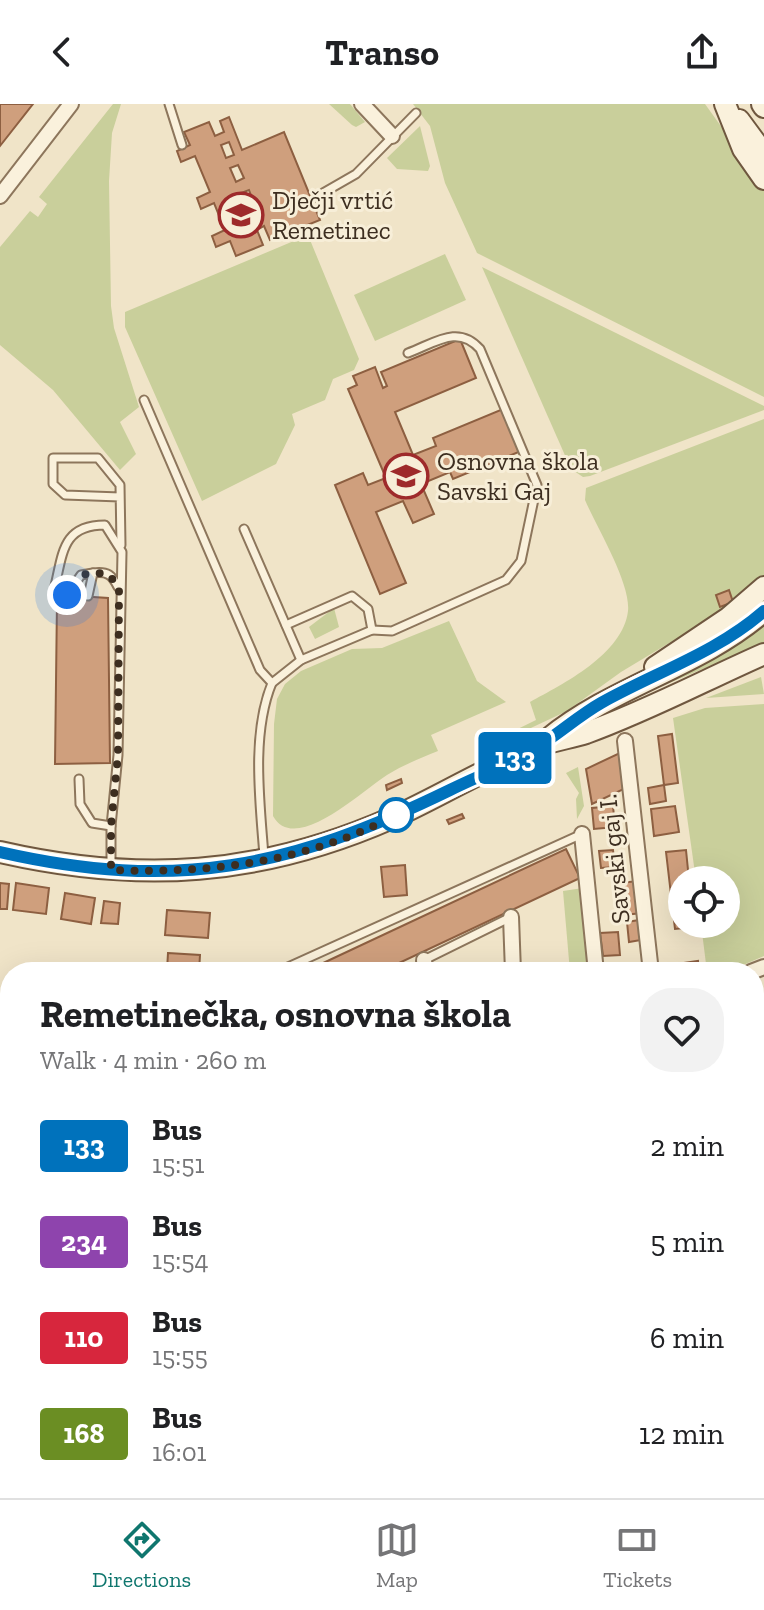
<!DOCTYPE html>
<html lang="en">
<head>
<meta charset="utf-8">
<style>
  body { margin:0; font-family:"Zilla Slab",serif; background:#f2f2f2; color:#202124; height:100vh; display:flex; flex-direction:column; font-size:30px; white-space:nowrap }
  * { box-sizing:border-box; margin:0 }
  p { font-size:26px; color:#757577 }
  .icon { flex:none; width:44px; height:44px; fill:none; stroke:currentColor; stroke-width:2; stroke-linecap:round; stroke-linejoin:round }
  .map { position:relative; flex:1; overflow:hidden }
  .sheet { position:absolute; left:0px; top:858px; width:764px; height:536px; display:flex; flex-direction:column; background:#fff; border-radius:32px 32px 0 0; box-shadow:0 8px 32px #0002 }
  .sheet>* { flex:none }
  .badge { padding:0 16px; border-radius:6px; font-size:28px; line-height:52px }
  .tools { position:absolute; left:668px; top:762px; display:grid; gap:16px }
  .tools a { display:grid; place-items:center; width:72px; height:72px; border-radius:50%; background:#fff; box-shadow:0 8px 32px #0002; font-size:40px }
  .you { position:absolute; width:40px; height:40px; margin:-20px; border:6px solid #fff; border-radius:50%; background:#1a73e8; box-shadow:0 0 0 12px #1a73e833 }
  .map>.badge { position:absolute; translate:-50% -50%; box-shadow:0 0 0 4px #fff }
  .round { display:grid; place-items:center; flex:none; width:84px; height:84px; border-radius:32px; background:#f2f2f2 }
  .summary { display:flex; align-items:center; justify-content:space-between; height:136px; padding:0 40px }
  h1 { font-size:38px; font-weight:700; line-height:60px }
  ul { padding:0; list-style:none }
  li { display:flex; align-items:center; gap:24px; height:96px; padding:0 40px }
  li div { flex:1 }
  li b { display:block; font-size:30px }
  li em { font-style:normal }
  li .badge { min-width:88px; font-weight:700; text-align:center }
  header { display:flex; justify-content:space-between; align-items:center; height:104px; padding:0 40px; background:#fff; font-size:36px; font-weight:700 }
  .tabs { display:flex; justify-content:space-around; align-items:center; height:112px; border-top:2px solid #e0e0e0; background:#fff; font-size:22px; color:#757577 }
  .tabs a { display:grid; justify-items:center; gap:4px }
  .tabs .on { color:#0f766e }
  .map>svg:first-child { display:block }
  .green { fill:#c9cf9b }
  .building { fill:#cf9f7d; stroke:#8d5f41; stroke-width:2; fill-rule:evenodd }
  .lines { fill:none; stroke-linecap:round; stroke-linejoin:round }
  .lane-casing { stroke:#8d765c; stroke-width:11 }
  .street-casing { stroke:#8d765c; stroke-width:18 }
  .secondary-casing { stroke:#6f573f; stroke-width:24 }
  .lane { stroke:#faf1dc; stroke-width:7 }
  .street { stroke:#faf1dc; stroke-width:14 }
  .secondary { stroke:#faf1dc; stroke-width:20 }
  .line-casing { stroke:#fff; stroke-width:18 }
  .line { stroke:#0072bc; stroke-width:12 }
  .walk { stroke:#3d2e20; stroke-width:8; stroke-dasharray:0 14.4 }
  .stop-dot { fill:#fff; stroke:#0072bc; stroke-width:4 }
  .labels { text-anchor:middle; dominant-baseline:central; stroke-width:6; stroke-linejoin:round; paint-order:stroke }
  .poi-label { font-size:26px; fill:#3d2e20; stroke:#f7eed8; text-anchor:start }
  .street-label { font-size:26px; fill:#3d2e20; stroke:#f7eed8 }
</style>
</head>
<body>
<header><svg class="icon" aria-label="back" viewBox="0 0 24 24"><path d="M15 5l-7 7 7 7"/></svg>Transo<svg class="icon" aria-label="share" viewBox="0 0 24 24"><path d="M12 15V3M7 8l5-5 5 5M5 13v7h14v-7"/></svg></header>
<div class="map">
<svg width="764" height="1394" viewBox="0 0 764 1394">
  <rect width="100%" height="100%" fill="#f0e4c8"/>
  <g class="green">
    <polygon points="113,0 121,0 112,29 109,77 111,202 114,224 139,303 120,318 136,350 120,366 53,286 0,241 0,143 30,107 38,113 47,100 39,93"/>
    <polygon points="329,0 350,0 365,18 356,23 352,21"/>
    <polygon points="413,0 705,0 764,82 764,293 477,149 445,79 430,22"/>
    <polygon points="420,22 430,62 428,67 397,65 387,54"/>
    <polygon points="308,131 359,255 354,266 333,275 325,296 292,310 295,321 276,360 202,397 125,223 125,208"/>
    <polygon points="445,150 466,196 375,237 354,191"/>
    <polygon points="482,163 764,302 764,306 590,372 583,373 571,365"/>
    <path d="M764,315V472L729,503L621,568L567,607L484,646L483,642L536,616L530,598C563,580 623,550 628,507C631,479 596,422 585,396L586,384Z"/>
    <polygon points="334,504 339,523 315,535 309,523"/>
    <path d="M449,517L477,577L506,598L431,631L438,647C421,654 403,661 387,671C364,685 295,752 273,712L274,620L277,595L285,580L301,567L352,545L382,544Z"/>
    <polygon points="764,520 764,539 648,588 710,556"/>
    <polygon points="761,573 764,590 706,594"/>
    <polygon points="764,600 764,852 727,868 707,868 701,820 726,820 726,776 696,776 673,614 705,604"/>
    <polygon points="578,663 584,702 577,715 576,695 579,689 566,669"/>
    <polygon points="583,784 592,868 570,868 563,787"/>
    <polygon points="10,1210 10,1273 2,1272 0,1284"/>
  </g>
  <g class="building">
    <polygon points="0,0 33,0 0,42"/>
    <path d="M229,13L242,46L284,28L320,116L270,136L264,122L257,126L263,141L236,152L230,137L216,143L212,132L225,126L214,99L201,105L197,94L210,88L195,52L181,58L177,47L190,41L184,28L209,18L215,32L224,28L220,17ZM229,38L234,51L226,54L221,41ZM238,61L244,74L236,78L230,64ZM249,86L259,112L252,115L241,89Z"/>
    <polygon points="460,235 476,274 395,308 413,351 436,342 433,334 503,305 521,347 453,375 450,368 421,380 434,410 413,419 403,397 376,408 406,479 380,490 335,381 363,369 368,381 386,374 348,285 357,281 353,272 375,263 383,284 387,282 381,268"/>
    <polygon points="729,486 733,498 720,503 716,491"/>
    <polygon points="62,491 108,494 110,659 55,660 57,497"/>
    <polygon points="672,630 678,679 664,681 658,632"/>
    <polygon points="622,648 626,684 592,700 586,665"/>
    <polygon points="401,675 402,679 387,686 386,681"/>
    <polygon points="664,681 666,697 650,700 648,684"/>
    <polygon points="613,702 615,723 594,725 592,704"/>
    <polygon points="675,702 679,728 654,732 651,705"/>
    <polygon points="462,710 464,714 449,720 447,716"/>
    <polygon points="566,745 580,774 380,868 304,868"/>
    <polygon points="613,746 615,763 601,764 599,747"/>
    <polygon points="686,746 689,776 682,776 682,820 694,820 694,823 675,825 666,748"/>
    <polygon points="405,761 407,791 384,793 381,763"/>
    <polygon points="638,777 642,809 624,811 620,779"/>
    <polygon points="0,779 9,780 7,805 0,805"/>
    <polygon points="16,779 49,784 46,810 13,806"/>
    <polygon points="65,789 95,794 91,820 61,815"/>
    <polygon points="104,797 120,799 118,820 101,819"/>
    <polygon points="167,806 210,809 208,834 165,831"/>
    <polygon points="639,816 641,836 629,838 627,818"/>
    <polygon points="618,828 620,851 603,852 600,829"/>
    <polygon points="168,849 200,851 199,868 167,866"/>
    <polygon points="698,857 699,868 684,868 683,859"/>
    <polygon points="671,859 672,868 664,868 663,860"/>
    <polygon points="764,922 764,957 754,933 754,926"/>
    <polygon points="4,942 10,943 10,966 1,965"/>
    <polygon points="754,991 764,1017 764,1027 754,1031"/>
    <polygon points="764,1160 764,1223 754,1227 754,1174 761,1172 757,1163"/>
    <polygon points="758,1283 764,1283 764,1323 760,1323"/>
    <polygon points="10,1341 10,1384 37,1384 33,1394 0,1394 0,1353"/>
    <polygon points="73,1384 92,1384 90,1394 71,1394"/>
    <polygon points="128,1384 159,1384 158,1394 127,1394"/>
    <polygon points="245,1384 260,1384 260,1390 245,1389"/>
    <polygon points="471,1384 490,1384 490,1390 471,1391"/>
    <polygon points="615,1384 635,1384 635,1388 615,1390"/>
    <polygon points="635,1388 636,1394 616,1394 615,1390"/>
  </g>
  <g class="lines">
    <g class="lane-casing">
      <g id="lane">
        <polyline points="169,0 182,41"/>
        <polyline points="316,93 356,70 416,9"/>
        <path d="M144,296L260,566L272,579C251,630 260,698 264,752"/>
        <polyline points="120,393 65,391 53,380 53,354 98,354 120,381 121,441"/>
        <polyline points="244,425 301,556"/>
        <path d="M54,486C63,451 61,421 105,421L122,448L118,651L111,722V764"/>
        <polyline points="67,491 81,471 93,469"/>
        <path d="M88,492L93,469C108,467 112,471 118,483"/>
        <path d="M372,526L392,527L506,476L521,457L537,381L480,245C458,220 435,239 408,249"/>
        <polyline points="272,579 301,556 372,526 368,505 352,492 286,521"/>
        <polyline points="79,675 80,700 92,719 111,722"/>
        <polyline points="424,856 511,813"/>
        <polyline points="277,868 582,730"/>
      </g>
    </g>
    <g class="street-casing">
      <g id="street">
        <polyline points="362,0 392,32"/>
        <polyline points="0,92 71,0"/>
        <polyline points="625,637 651,868"/>
        <polyline points="582,730 596,868"/>
        <polyline points="511,813 513,868"/>
        <polyline points="424,856 425,868"/>
        <polyline points="751,868 764,863"/>
        <polyline points="754,957 764,981"/>
        <polyline points="0,1216 10,1155"/>
        <polyline points="431,1384 431,1394"/>
        <polyline points="534,1384 535,1394"/>
        <polyline points="643,1384 644,1394"/>
        <polyline points="711,1384 712,1394"/>
        <polyline points="54,1394 56,1384"/>
        <polyline points="184,1394 185,1384"/>
        <polyline points="307,1394 308,1384"/>
      </g>
    </g>
    <g class="secondary-casing">
      <g id="secondary">
        <polyline points="725,0 743,45 764,75"/>
        <polyline points="762,0 764,3"/>
        <polyline points="739,16 764,50"/>
        <polyline points="655,563 728,514 764,483"/>
        <path d="M548,635C614,581 700,563 764,507"/>
        <path d="M0,748C140,780 260,772 392,714C441,692 489,662 539,642C554,636 571,634 586,629C647,607 705,576 764,550"/>
        <polyline points="754,1080 764,1076"/>
        <polyline points="0,1106 10,1108"/>
      </g>
    </g>
    <use href="#lane" class="lane"/>
    <use href="#street" class="street"/>
    <use href="#secondary" class="secondary"/>
  </g>
  <g class="lines">
    <g class="line-casing">
      <path id="line" d="M0,748C176,788 290,764 450,686C480,671 514,659 542,640C562,627 580,611 601,599C656,568 716,549 764,507"/>
    </g>
    <use href="#line" class="line"/>
    <path class="walk" d="M67,491L81,471C101,468 109,466 119,485L118,651L111,722V766C209,770 308,758 396,711"/>
  </g>
  <defs>
    <g id="school-ring" transform="scale(2.3)"><circle r="9.5" fill="#f7eed8" stroke="#9e2a2b" stroke-width="1.5"/><path d="M0-5L7-2L0 1L-7-2ZM-4 1L0 2.5L4 1V4Q0 6-4 4Z" fill="#9e2a2b"/></g>
  </defs>
  <g fill-rule="evenodd">
    <use href="#school-ring" x="241" y="111"/>
    <use href="#school-ring" x="406" y="372"/>
  </g>
  <circle class="stop-dot" cx="396" cy="711" r="16"/>
  <g class="labels">
    <g class="poi-label">
      <text x="272" y="96">Dječji vrtić<tspan x="272" dy="30">Remetinec</tspan></text>
      <text x="437" y="357">Osnovna škola<tspan x="437" dy="30">Savski Gaj</tspan></text>
    </g>
    <g class="street-label">
      <text transform="translate(614 755) rotate(-96)">Savski gaj I.</text>
    </g>
  </g>
</svg>
<div class="tools">
<a><svg class="icon" aria-label="locate" viewBox="0 0 24 24"><circle cx="12" cy="12" r="6"/><path d="M12 2v4M12 18v4M2 12h4M18 12h4"/></svg></a>
</div>
<div class="you" style="left:67px;top:491px"></div>
<b class="badge" style="left:515px;top:654px;background:#0072bc;color:#fff">133</b>
<section class="sheet">
<div class="summary"><div><h1>Remetinečka, osnovna škola</h1><p>Walk · 4 min · 260 m</p></div><a class="round"><svg class="icon" aria-label="heart" viewBox="0 0 24 24"><path d="M12 20l-8-8c-3-5 5-10 8-4 3-6 11-1 8 4z"/></svg></a></div>
<ul>
<li><span class="badge" style="background:#0072bc;color:#fff">133</span><div><b>Bus</b><p>15:51</p></div><em>2 min</em></li>
<li><span class="badge" style="background:#8e44ad;color:#fff">234</span><div><b>Bus</b><p>15:54</p></div><em>5 min</em></li>
<li><span class="badge" style="background:#d7263d;color:#fff">110</span><div><b>Bus</b><p>15:55</p></div><em>6 min</em></li>
<li><span class="badge" style="background:#6b8e23;color:#fff">168</span><div><b>Bus</b><p>16:01</p></div><em>12 min</em></li>
</ul>
</section>
</div>
<nav class="tabs">
<a class="on"><svg class="icon" aria-label="directions" viewBox="0 0 24 24"><path d="M12 3l9 9-9 9-9-9zM9 14v-3h6M13 9l2 2-2 2"/></svg>Directions</a>
<a><svg class="icon" aria-label="map" viewBox="0 0 24 24"><path d="M3 6l6-2 6 2 6-2v14l-6 2-6-2-6 2zM9 4v14M15 6v14"/></svg>Map</a>
<a><svg class="icon" aria-label="tickets" viewBox="0 0 24 24"><path d="M3 7h18v10H3zM15 7v10"/></svg>Tickets</a>
</nav>
</body>
</html>
